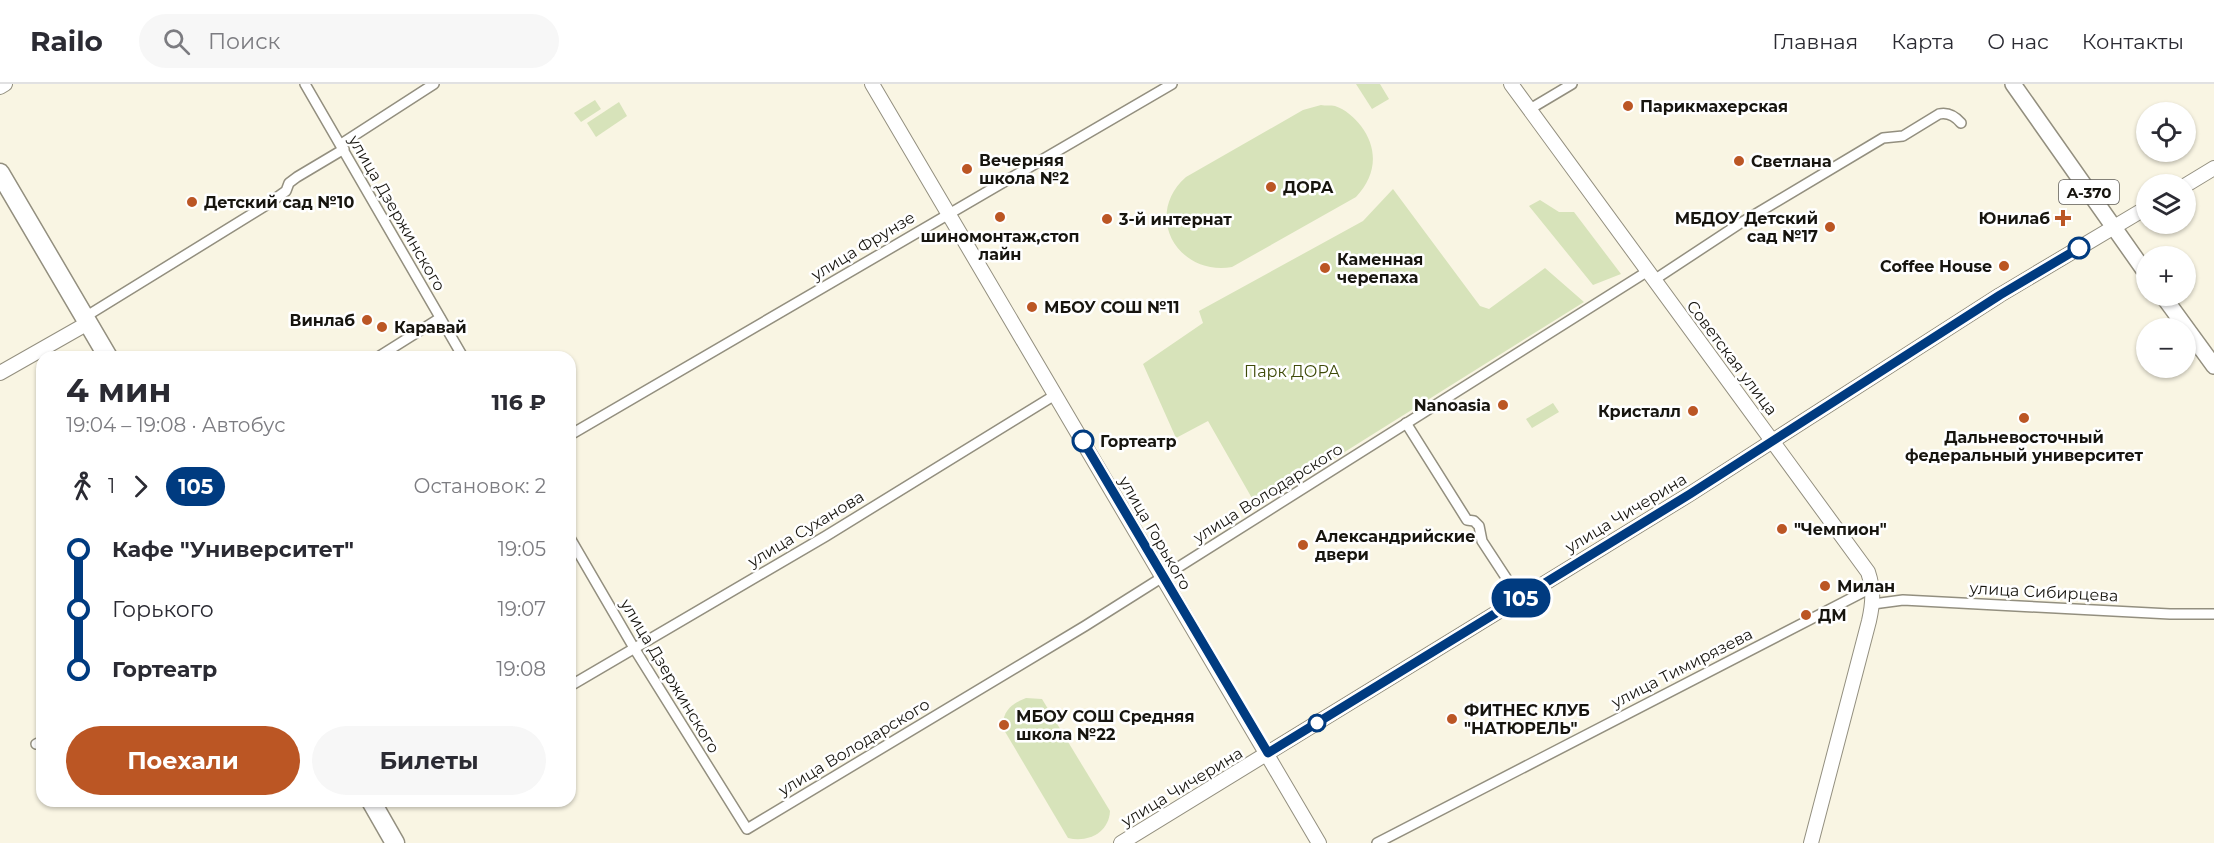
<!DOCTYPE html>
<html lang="ru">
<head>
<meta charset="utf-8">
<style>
  body { margin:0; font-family:Montserrat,sans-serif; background:#f7f7f7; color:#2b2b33; height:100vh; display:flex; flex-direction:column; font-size:22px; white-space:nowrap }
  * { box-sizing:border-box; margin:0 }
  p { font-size:20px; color:#7c7c81 }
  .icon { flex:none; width:33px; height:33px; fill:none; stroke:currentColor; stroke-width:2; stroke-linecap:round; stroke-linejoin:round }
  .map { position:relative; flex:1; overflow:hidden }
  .side { position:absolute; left:36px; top:267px; width:540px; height:456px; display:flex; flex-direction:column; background:#fff; border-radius:18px; box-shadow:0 2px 4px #0004 }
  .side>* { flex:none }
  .badge { padding:0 12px; border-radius:20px; font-size:21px; line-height:39px }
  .fabs { position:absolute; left:2136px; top:18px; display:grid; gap:12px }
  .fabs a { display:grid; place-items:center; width:60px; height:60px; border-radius:50%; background:#fff; box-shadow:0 2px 4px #0004; font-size:30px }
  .map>.badge { position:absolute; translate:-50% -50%; box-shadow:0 0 0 3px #fff }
  .legs { display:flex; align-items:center; gap:9px; height:66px; padding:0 30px; font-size:20px }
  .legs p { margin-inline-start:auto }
  .overview { display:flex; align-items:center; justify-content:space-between; height:102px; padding:0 30px }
  h1 { font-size:33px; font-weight:700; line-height:45px }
  .action { display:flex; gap:12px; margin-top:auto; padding:12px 30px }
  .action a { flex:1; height:69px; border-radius:36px; background:#bb5624; color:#fff; font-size:24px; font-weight:700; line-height:69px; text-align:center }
  .action a+a { background:#f7f7f7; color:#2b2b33 }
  ul { padding:0 30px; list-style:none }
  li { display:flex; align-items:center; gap:21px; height:60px; font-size:22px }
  li i { display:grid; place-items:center; width:9px; height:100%; margin:0 8px; background:currentColor }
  li i::after { content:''; width:15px; height:15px; margin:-8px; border:4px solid; border-radius:50%; background:#fff }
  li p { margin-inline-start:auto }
  li:first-child i { background:linear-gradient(#0000 50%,currentColor 0) }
  li:last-child i { background:linear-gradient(currentColor 50%,#0000 0) }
  header { display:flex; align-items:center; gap:36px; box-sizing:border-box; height:84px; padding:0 30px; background:#fff; border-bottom:2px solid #e1e1e2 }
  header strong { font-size:28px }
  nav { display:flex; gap:33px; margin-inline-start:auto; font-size:21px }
  .search { width:420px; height:54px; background:#f7f7f7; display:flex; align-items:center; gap:15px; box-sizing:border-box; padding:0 21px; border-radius:33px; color:#7c7c81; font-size:22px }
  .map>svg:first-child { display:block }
  .green { fill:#d7e3ba }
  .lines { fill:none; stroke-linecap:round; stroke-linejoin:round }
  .street-casing { stroke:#938f7f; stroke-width:12 }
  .secondary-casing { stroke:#938f7f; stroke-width:16 }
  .primary-casing { stroke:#938f7f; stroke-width:18 }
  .highway-casing { stroke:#938f7f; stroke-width:21 }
  .street { stroke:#fff; stroke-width:9 }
  .secondary { stroke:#fff; stroke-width:14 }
  .primary { stroke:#fff; stroke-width:15 }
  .highway { stroke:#fff; stroke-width:18 }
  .line-1-casing { stroke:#fff; stroke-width:14 }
  .line-1 { stroke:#003b80; stroke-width:9 }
  .poi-dot { fill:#bb5624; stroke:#fff; stroke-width:2 }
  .stop-1-dot { fill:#fff; stroke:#003b80; stroke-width:3 }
  .labels { text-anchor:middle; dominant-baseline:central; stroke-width:5; stroke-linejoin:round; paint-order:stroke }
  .shield { fill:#fff; stroke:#5d5b57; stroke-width:1.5 }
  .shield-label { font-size:15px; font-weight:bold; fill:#17150f }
  .poi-label { font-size:16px; font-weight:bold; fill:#17150f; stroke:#fff; text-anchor:start }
  .street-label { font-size:16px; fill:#17150f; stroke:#fff }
  .park-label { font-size:16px; fill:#3e4a08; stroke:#fff }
  .stop-label { font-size:16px; font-weight:bold; fill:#17150f; stroke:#fff; text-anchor:start }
</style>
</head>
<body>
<header>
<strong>Railo</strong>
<div class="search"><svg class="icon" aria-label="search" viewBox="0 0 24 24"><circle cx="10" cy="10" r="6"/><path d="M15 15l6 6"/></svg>Поиск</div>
<nav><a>Главная</a><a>Карта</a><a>О нас</a><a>Контакты</a></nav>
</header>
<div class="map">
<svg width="2214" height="759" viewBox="0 0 2214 759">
  <rect width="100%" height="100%" fill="#f9f5e3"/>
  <g class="green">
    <polygon points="1356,0 1380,0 1389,15 1372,25"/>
    <polygon points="595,16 601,25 581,38 574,29"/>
    <polygon points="619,18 627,32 596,53 587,39"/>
    <path d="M1321,21C1325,22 1331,21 1335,22C1345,25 1355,34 1361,42C1379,66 1376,92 1356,113L1232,183C1177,192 1143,131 1186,93L1303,26Z"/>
    <polygon points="1393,105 1480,222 1489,225 1545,184 1584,218 1257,423 1208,337 1176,354 1143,280 1203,239 1199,227 1363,137"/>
    <polygon points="1540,116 1559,128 1574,128 1621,190 1593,201 1529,122"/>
    <polygon points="1553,319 1559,328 1532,344 1526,335"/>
    <path d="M1026,614L1042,615L1110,727C1109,748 1089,759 1068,754L1004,646C1000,629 1012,619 1026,614Z"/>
  </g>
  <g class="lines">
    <g class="street-casing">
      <g id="street">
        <polyline points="305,0 463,273"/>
        <polyline points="1530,25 1572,0"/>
        <polyline points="341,60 434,0"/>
        <path d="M1654,196L1739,140L1883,54L1903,52L1939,30C1948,28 1955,32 1961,39"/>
        <polyline points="85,233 265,122 286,107 289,99 297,93 344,65"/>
        <polyline points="378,273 440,234"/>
        <polyline points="1406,339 1467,436 1474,437 1479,442 1482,457 1520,515"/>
        <polyline points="570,351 1172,0"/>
        <polyline points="570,454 634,564 747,745 1085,542 1648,187"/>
        <polyline points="1873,520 1903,516 2170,530 2214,530"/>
        <polyline points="570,602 826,452 1055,311"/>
        <polyline points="36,660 42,657"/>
        <polyline points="1377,759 1873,503"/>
      </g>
    </g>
    <g class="secondary-casing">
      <g id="secondary">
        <polyline points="872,0 1319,759"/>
        <path d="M1511,0L1868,488C1874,506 1873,519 1869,537L1811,759"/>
        <polyline points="0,3 5,0"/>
        <polyline points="2186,101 2214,84"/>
        <polyline points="0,289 88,239"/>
        <polyline points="1121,759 1690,410 2000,211 2146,124"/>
      </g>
    </g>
    <g class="primary-casing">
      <g id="primary">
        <polyline points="2013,0 2146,189"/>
        <polyline points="2163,212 2214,282"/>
      </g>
    </g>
    <g class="highway-casing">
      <g id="highway">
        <polyline points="0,89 108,273"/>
        <polyline points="371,717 395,759"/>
      </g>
    </g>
    <use href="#street" class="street"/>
    <use href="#secondary" class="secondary"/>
    <use href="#primary" class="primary"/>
    <use href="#highway" class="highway"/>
  </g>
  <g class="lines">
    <g class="line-1-casing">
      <polyline id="line-1" points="1083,357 1268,669 1690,410 2000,211 2079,164"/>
    </g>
    <use href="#line-1" class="line-1"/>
  </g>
  <g class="poi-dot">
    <circle cx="1628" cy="22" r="6"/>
    <circle cx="1739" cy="77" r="6"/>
    <circle cx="967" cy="85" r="6"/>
    <circle cx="1271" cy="103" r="6"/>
    <circle cx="192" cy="118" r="6"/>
    <circle cx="1000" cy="133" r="6"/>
    <path d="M2060 125h6v6h6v6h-6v6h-6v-6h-6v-6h6z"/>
    <circle cx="1107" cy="135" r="6"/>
    <circle cx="1830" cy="143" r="6"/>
    <circle cx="2004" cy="182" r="6"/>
    <circle cx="1325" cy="184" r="6"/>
    <circle cx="1032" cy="223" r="6"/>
    <circle cx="367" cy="236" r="6"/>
    <circle cx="382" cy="243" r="6"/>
    <circle cx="1503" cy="321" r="6"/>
    <circle cx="1693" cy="327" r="6"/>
    <circle cx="2024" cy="334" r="6"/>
    <circle cx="1782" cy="445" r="6"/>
    <circle cx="1303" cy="461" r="6"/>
    <circle cx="1825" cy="502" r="6"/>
    <circle cx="1806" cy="531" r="6"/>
    <circle cx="1452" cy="635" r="6"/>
    <circle cx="1004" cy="641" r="6"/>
  </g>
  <g class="stop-1-dot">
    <circle cx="2079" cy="164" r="10"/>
    <circle cx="1083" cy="357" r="10"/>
    <circle cx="1317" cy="639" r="8"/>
  </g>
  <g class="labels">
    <rect class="shield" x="2059" y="96" width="60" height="24" rx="4.5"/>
    <g class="shield-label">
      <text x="2089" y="108">А-370</text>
    </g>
    <g class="poi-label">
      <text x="1640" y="22">Парикмахерская</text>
      <text x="979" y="76">Вечерняя<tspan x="979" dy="18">школа №2</tspan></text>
      <text x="1751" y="77">Светлана</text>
      <text x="1283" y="103">ДОРА</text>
      <text x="204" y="118">Детский сад №10</text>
      <text x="1818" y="134" text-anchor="end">МБДОУ Детский<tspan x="1818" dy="18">сад №17</tspan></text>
      <text x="2050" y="134" text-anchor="end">Юнилаб</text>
      <text x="1119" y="135">3-й интернат</text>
      <text x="1000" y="152" text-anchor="middle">шиномонтаж,стоп<tspan x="1000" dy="18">лайн</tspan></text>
      <text x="1337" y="175">Каменная<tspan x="1337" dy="18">черепаха</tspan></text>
      <text x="1992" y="182" text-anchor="end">Coffee House</text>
      <text x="1044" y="223">МБОУ СОШ №11</text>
      <text x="355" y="236" text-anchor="end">Винлаб</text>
      <text x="394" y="243">Каравай</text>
      <text x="1491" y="321" text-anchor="end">Nanoasia</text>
      <text x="1681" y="327" text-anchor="end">Кристалл</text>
      <text x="2024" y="353" text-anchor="middle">Дальневосточный<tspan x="2024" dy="18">федеральный университет</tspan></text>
      <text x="1794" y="445">"Чемпион"</text>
      <text x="1315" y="452">Александрийские<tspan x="1315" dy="18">двери</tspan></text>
      <text x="1837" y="502">Милан</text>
      <text x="1818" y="531">ДМ</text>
      <text x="1464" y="626">ФИТНЕС КЛУБ<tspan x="1464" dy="18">"НАТЮРЕЛЬ"</tspan></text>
      <text x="1016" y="632">МБОУ СОШ Средняя<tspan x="1016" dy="18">школа №22</tspan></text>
    </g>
    <g class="street-label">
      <text transform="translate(397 129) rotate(60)">улица Дзержинского</text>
      <text transform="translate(863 162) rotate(-31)">улица Фрунзе</text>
      <text transform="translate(1732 274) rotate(53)">Советская улица</text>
      <text transform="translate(1268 409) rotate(-32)">улица Володарского</text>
      <text transform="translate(1626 429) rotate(-31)">улица Чичерина</text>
      <text transform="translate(806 445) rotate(-31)">улица Суханова</text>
      <text transform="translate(1155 449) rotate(60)">улица Горького</text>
      <text transform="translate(2044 508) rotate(3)">улица Сибирцева</text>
      <text transform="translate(1682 584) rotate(-27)">улица Тимирязева</text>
      <text transform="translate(670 592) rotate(59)">улица Дзержинского</text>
      <text transform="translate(854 663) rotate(-31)">улица Володарского</text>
      <text transform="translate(1182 703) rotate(-31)">улица Чичерина</text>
    </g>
    <g class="park-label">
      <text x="1292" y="287">Парк ДОРА</text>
    </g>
    <g class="stop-label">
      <text x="1100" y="357">Гортеатр</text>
    </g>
  </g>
</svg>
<div class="fabs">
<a><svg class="icon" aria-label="locate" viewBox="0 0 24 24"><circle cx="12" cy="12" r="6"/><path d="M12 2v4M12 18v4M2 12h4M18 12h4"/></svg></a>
<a><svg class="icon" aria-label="layers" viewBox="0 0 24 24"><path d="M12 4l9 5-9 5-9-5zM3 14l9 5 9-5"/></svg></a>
<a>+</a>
<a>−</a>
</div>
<b class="badge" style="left:1521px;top:514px;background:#003b80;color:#fff">105</b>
<section class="side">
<div class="overview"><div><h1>4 мин</h1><p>19:04 – 19:08 · Автобус</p></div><b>116 ₽</b></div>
<div class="legs"><svg class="icon" aria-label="walk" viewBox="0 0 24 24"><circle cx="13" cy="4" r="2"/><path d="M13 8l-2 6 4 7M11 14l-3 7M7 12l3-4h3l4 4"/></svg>1<svg class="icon" aria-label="forward" viewBox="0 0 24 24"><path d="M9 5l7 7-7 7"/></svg><b class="badge" style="background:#003b80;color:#fff">105</b><p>Остановок: 2</p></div>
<ul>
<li><i style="color:#003b80"></i><b>Кафе &quot;Университет&quot;</b><p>19:05</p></li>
<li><i style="color:#003b80"></i><span>Горького</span><p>19:07</p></li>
<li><i style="color:#003b80"></i><b>Гортеатр</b><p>19:08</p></li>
</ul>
<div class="action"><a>Поехали</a><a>Билеты</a></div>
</section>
</div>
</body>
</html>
